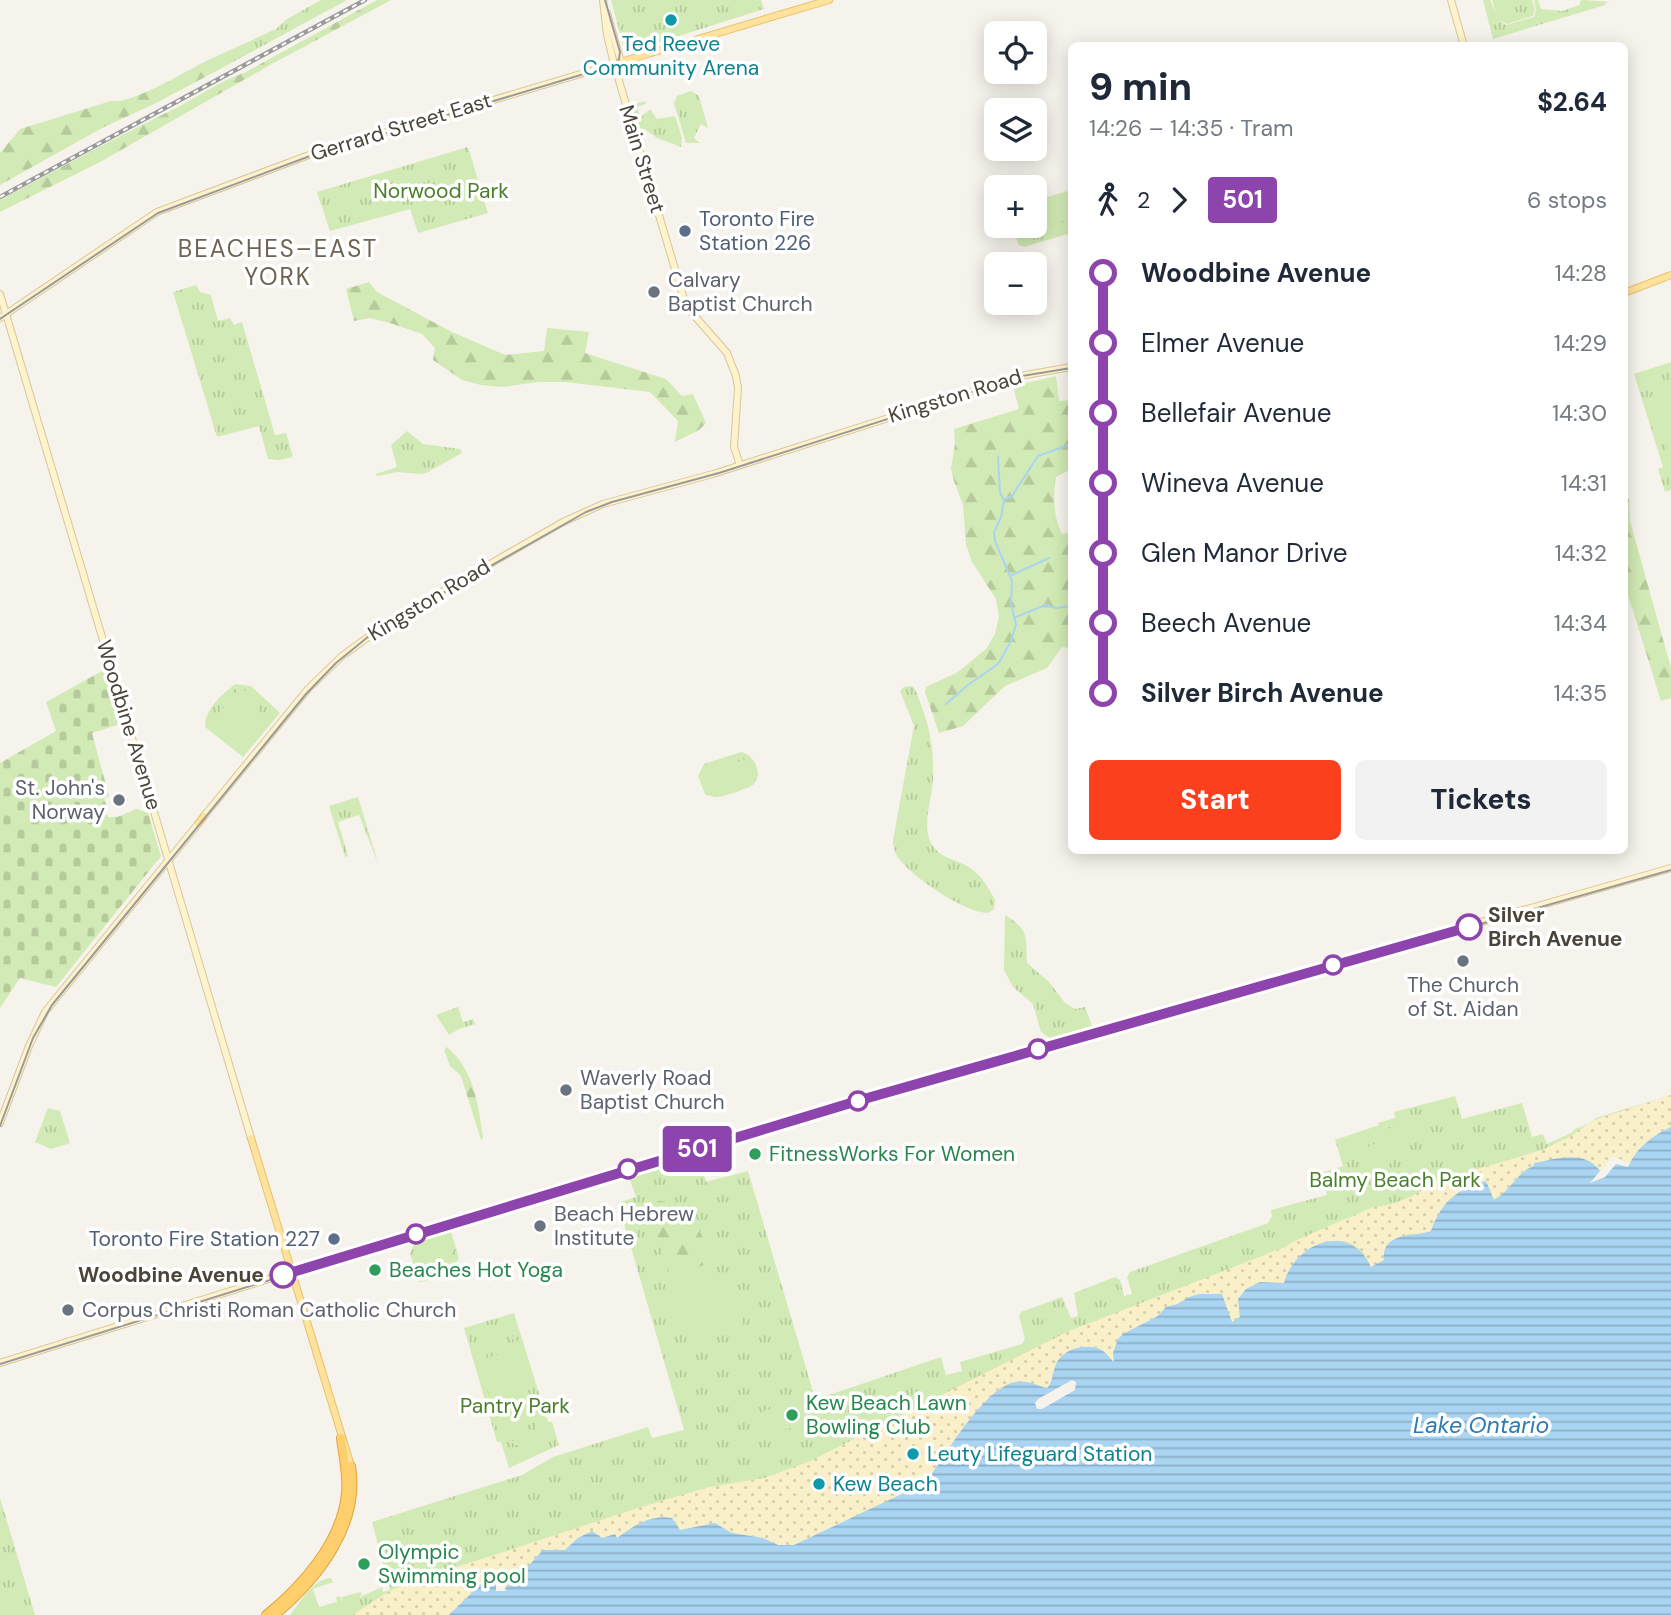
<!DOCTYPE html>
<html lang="en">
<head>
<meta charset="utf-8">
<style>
  body { margin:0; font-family:"DM Sans",sans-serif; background:#f2f2f3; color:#1f2937; height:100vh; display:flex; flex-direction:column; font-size:26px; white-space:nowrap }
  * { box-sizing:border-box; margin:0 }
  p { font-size:23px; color:#747a83 }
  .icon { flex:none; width:38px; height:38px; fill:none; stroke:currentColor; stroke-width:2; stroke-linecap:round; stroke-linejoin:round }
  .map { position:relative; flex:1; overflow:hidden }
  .details { position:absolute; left:1068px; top:42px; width:560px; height:812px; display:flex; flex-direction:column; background:#fff; border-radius:10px; box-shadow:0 4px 18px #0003 }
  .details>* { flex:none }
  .badge { padding:0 14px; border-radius:5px; font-size:24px; line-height:46px }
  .buttons { position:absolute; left:984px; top:21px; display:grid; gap:14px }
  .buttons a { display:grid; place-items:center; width:63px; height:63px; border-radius:10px; background:#fff; box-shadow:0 4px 18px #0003; font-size:35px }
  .map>.badge { position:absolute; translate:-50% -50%; box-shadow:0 0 0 4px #fff }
  .legs { display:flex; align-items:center; gap:10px; height:77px; padding:0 21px; font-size:23px }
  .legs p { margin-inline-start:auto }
  .summary { display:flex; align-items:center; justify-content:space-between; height:119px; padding:0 21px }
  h1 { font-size:38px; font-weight:800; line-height:52px }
  .primary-button { display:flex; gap:14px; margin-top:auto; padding:14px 21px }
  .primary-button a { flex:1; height:80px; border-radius:10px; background:#fc3f1d; color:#fff; font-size:28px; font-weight:800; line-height:80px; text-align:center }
  .primary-button a+a { background:#f2f2f3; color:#1f2937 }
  ul { padding:0 21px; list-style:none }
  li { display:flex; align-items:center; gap:24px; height:70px; font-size:26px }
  li i { display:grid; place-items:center; width:10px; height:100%; margin:0 9px; background:currentColor }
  li i::after { content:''; width:18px; height:18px; margin:-9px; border:5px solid; border-radius:50%; background:#fff }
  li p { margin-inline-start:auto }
  li:first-child i { background:linear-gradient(#0000 50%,currentColor 0) }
  li:last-child i { background:linear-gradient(currentColor 50%,#0000 0) }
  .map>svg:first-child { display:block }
  .grass { fill:url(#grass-tufts) }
  .forest { fill:url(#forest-firs) }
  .sand { fill:url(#sand-dots) }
  .cemetery { fill:url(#cemetery-stones) }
  .garden { fill:#d2eab5; fill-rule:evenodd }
  .water { fill:url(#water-rules) }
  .pier { fill:#f6f3ec }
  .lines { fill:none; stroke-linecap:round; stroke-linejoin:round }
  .stream { stroke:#a9d4f2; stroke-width:2 }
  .secondary-casing { stroke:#d6c79b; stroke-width:8 }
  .primary-casing { stroke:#e6c16a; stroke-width:8 }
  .highway-casing { stroke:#e0a43c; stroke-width:10 }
  .secondary { stroke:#fff3cd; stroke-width:6 }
  .primary { stroke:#ffe39c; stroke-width:6 }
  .highway { stroke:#ffcf6e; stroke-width:8 }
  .tram { stroke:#9a9a9a; stroke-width:2 }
  .rail-casing { stroke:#9a9a9a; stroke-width:4.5 }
  .rail { stroke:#fff; stroke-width:2; stroke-dasharray:5; stroke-linecap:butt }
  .line-1-casing { stroke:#fff; stroke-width:16 }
  .line-1 { stroke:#8e44ad; stroke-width:10 }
  .culture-dot { fill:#0f9aa8; stroke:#fff; stroke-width:2.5 }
  .service-dot { fill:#5c6f8a; stroke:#fff; stroke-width:2.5 }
  .worship-dot { fill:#6b7280; stroke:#fff; stroke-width:2.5 }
  .stop-1-dot { fill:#fff; stroke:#8e44ad; stroke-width:3.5 }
  .leisure-dot { fill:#2e9e5b; stroke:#fff; stroke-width:2.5 }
  .labels { text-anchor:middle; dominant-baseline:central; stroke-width:7; stroke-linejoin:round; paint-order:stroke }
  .culture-label { font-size:21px; fill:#0d838f; stroke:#fff; text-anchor:start }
  .street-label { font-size:21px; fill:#4b4439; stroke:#fff }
  .park-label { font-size:21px; fill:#4a7f2a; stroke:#fff }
  .service-label { font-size:21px; fill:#4e5e75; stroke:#fff; text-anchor:start }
  .worship-label { font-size:21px; fill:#5b616d; stroke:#fff; text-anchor:start }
  .stop-label { font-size:21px; font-weight:bold; fill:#4b4439; stroke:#fff; text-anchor:start }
  .leisure-label { font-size:21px; fill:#27864d; stroke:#fff; text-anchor:start }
  .water-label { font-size:23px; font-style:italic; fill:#2e7ab2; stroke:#fff }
  .quarter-label { font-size:24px; letter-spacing:2px; fill:#6e6250; stroke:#fff }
</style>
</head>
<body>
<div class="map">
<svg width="1671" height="1615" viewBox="0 0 1671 1615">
  <defs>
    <pattern id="grass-tufts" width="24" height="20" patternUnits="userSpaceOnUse" patternTransform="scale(1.75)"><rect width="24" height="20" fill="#d2eab5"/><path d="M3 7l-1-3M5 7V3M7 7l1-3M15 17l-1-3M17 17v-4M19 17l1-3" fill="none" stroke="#b6ca9c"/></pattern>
    <pattern id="forest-firs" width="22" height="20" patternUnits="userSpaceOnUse" patternTransform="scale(1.75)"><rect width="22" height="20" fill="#d2eab5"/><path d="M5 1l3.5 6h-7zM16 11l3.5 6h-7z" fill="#b6ca9c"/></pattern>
    <pattern id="sand-dots" width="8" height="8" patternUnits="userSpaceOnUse" patternTransform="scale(1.75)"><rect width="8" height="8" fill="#f9efc9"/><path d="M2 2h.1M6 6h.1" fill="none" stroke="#d7cead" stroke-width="1.8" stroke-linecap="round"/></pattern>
    <pattern id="cemetery-stones" width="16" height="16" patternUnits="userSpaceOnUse" patternTransform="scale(1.75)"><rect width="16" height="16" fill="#d2eab5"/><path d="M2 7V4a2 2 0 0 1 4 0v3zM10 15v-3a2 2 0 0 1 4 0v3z" fill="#b6ca9c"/></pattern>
    <pattern id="water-rules" width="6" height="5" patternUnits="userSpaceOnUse" patternTransform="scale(1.75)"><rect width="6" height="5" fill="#a9d4f2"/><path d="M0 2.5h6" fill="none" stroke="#8caec5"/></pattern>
  </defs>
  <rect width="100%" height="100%" fill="#f6f3ec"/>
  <g class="grass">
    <polygon points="321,0 347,0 207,76 204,62 276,29 287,19"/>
    <polygon points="611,0 761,0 764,9 625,53"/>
    <polygon points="1483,0 1490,0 1496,14 1492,0 1532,0 1535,9 1533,16 1507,24 1498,19 1506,25 1534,17 1536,10 1534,0 1538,0 1541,9 1562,11 1580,5 1580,1 1583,0 1610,2 1605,3 1605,5 1493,39"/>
    <polygon points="691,91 699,96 708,128 701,124 694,138 700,143 686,143 674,103 677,96"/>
    <polygon points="645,101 646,104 637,107 640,118 650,109 657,119 675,116 682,138 681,147 657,138 646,130 638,127 631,105"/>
    <polygon points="468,147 488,213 418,233 410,209 330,231 317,192"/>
    <polygon points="1071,190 1071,233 1024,247 1019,245 1012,226 1034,226 1034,201"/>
    <polygon points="196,285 200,292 211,295 218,321 230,318 234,325 242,322 275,435 286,433 293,457 280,460 268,459 259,426 217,437 173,292"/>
    <polygon points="1671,362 1671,490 1665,492 1658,469 1663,467 1634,374"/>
    <polygon points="407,431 423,444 460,449 462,453 426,473 420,474 398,472 377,476 376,474 397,467 391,445"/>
    <path d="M235,684L251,686L280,713L243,757L205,727C205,708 221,696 235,684Z"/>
    <path d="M912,686L915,689C928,721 934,742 933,777C933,796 922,822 930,841C939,861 959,858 973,870C982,877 990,890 995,900L994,909L988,913C965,913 914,878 900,860C895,854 893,847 893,840L914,726L900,691L904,687Z"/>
    <path d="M741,752C753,754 764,773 754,784C750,788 723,797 716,797C712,797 708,795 705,794L698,776L704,764Z"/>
    <polygon points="358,797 379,866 359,815 338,822 348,856 345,857 329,806"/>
    <path d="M1005,915C1029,930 1026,936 1027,963L1049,982L1065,1003L1075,1009L1085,1007L1092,1026L1050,1038L1041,1032L1033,1004L1013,987L1004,970Z"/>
    <polygon points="458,1007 463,1022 473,1019 475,1024 459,1029 449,1035 436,1015"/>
    <path d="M1671,1095V1127C1652,1135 1642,1147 1630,1163L1612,1156L1600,1171L1595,1163L937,1467L904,1493L854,1518L708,1523L683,1530L615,1534L505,1588L503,1584L487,1582L449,1615H290C302,1600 312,1580 331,1578L333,1582L313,1589L319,1607L337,1602L336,1597L340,1596L342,1602V1597L361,1592L362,1595L358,1598L382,1587L383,1592L390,1590L372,1522L522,1475L553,1457L648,1427L652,1438L684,1430L618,1203L636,1197L629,1177L698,1154L706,1182L748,1171L814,1395L823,1397L941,1357L946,1375L962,1371L960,1362L1022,1344L1025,1339L1019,1316L1021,1312L1062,1297L1071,1318L1078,1316L1074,1293L1115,1277L1120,1280L1124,1296L1132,1294L1127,1277L1130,1272L1268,1223L1272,1216L1271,1210L1327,1195L1321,1173L1343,1166L1335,1140L1379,1125L1378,1123L1395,1118L1394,1112L1455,1096L1462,1119L1522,1103L1532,1137L1543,1134L1547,1144L1573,1132V1130L1588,1124L1596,1118Z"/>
    <polygon points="48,1108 60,1111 70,1143 51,1149 35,1142"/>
    <path d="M450,1229L459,1258C450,1274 437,1279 419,1282L410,1254L416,1240Z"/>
    <polygon points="514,1313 548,1422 552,1422 559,1445 509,1468 501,1442 497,1442 464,1328"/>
    <polygon points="0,1498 35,1615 0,1615"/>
  </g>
  <g class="forest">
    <path d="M377,0H391L270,65L100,162L0,212V200C56,170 111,140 168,112C194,100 216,82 244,73Z"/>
    <path d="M204,62L207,76L154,104L104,127L0,185V153L20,129L111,101C130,105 185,72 204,62Z"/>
    <polygon points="369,282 377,292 450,331 505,355 544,351 547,328 589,332 585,353 666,379 682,396 693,394 706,423 699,430 675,442 678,421 650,392 565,382 538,382 502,387 481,385 462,380 433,360 435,348 422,334 393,324 370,318 354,321 346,289"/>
    <path d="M1056,376L1059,401L1071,400V469L1056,477C1053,498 1053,515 1062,534L1071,532V648L1062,647L1047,668L1005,686L963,726L939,733L925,692L926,687L958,672L986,649L995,634L999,617L996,599L972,562L966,545L963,505L954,481L951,468L955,444L954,429L1019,409L1013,386Z"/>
    <polygon points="1624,498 1629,499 1630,521 1671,668 1671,698 1661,701 1624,582"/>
    <path d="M447,1047C474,1070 478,1103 483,1138L481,1140L461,1076L450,1066L444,1050Z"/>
    <path d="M647,1198L665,1202C669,1210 691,1218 701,1227L700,1232L713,1261L680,1275L668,1272Z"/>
  </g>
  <path class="sand" d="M1671,1095V1127C1652,1135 1642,1147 1630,1163L1612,1156L1600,1171L1595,1163C1580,1164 1541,1161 1529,1168C1513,1177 1511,1192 1492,1200L1486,1181C1460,1189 1441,1205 1431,1231L1423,1234H1408L1384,1260L1371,1267C1354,1219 1294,1244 1284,1283L1238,1311L1240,1317L1232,1322L1225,1304L1189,1297L1141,1326L1115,1363L1102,1350L1094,1347L1052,1381L1048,1388C1037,1387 1026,1382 1016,1382C989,1382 943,1461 927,1481L919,1479L907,1485L904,1493L794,1545H778L763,1538L732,1533L715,1523L683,1530H680L676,1521L639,1523L617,1538H578L565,1550L543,1551L511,1585L505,1588L503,1584L487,1582L481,1584L449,1615H352L391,1590L429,1576L641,1507L709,1487L764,1478L808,1462L1069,1331L1285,1247L1292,1242L1373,1207C1394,1206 1420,1194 1437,1181L1542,1150L1571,1136L1594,1120Z"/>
  <polygon class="cemetery" points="102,671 106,673 121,724 92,733 109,796 104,798 107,807 104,808 108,817 117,817 137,809 148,813 161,856 56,987 20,978 0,1008 0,763 56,731 46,702"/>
  <g class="garden">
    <polygon points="1065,201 1070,219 1024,232 1023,226 1034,226 1034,210"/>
    <polygon points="1671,389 1671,461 1651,395"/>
    <path d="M240,687C266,706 264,721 246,746L213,721Z"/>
    <polygon points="749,758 755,779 710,792 703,771"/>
    <polygon points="1404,1120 1416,1142 1396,1154 1383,1132"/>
    <polygon points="1382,1140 1393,1162 1371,1173 1360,1151"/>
    <polygon points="447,1237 450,1238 453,1260 442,1262 437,1271 424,1275 416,1256 417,1254 431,1254 430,1247"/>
    <path d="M721,1272L746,1333C708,1339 682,1335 666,1295Z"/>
    <path d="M499,1328L506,1330L516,1339L546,1436L537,1435L531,1442L517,1445L504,1440L498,1431L474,1356C474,1339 482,1328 499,1328ZM494,1329L506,1332L515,1341L538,1418L535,1434C525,1445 512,1445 502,1434L477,1359C475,1344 479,1334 494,1329Z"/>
    <polygon points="513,1350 535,1419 502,1430 480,1360"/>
    <polygon points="812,1397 820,1419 771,1434 764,1411"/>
  </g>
  <path class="water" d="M1671,1127V1615H449L481,1584L487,1582L496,1584V1591H506L505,1588L511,1585L543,1550H565L578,1538L592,1531L602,1538L615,1534L617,1538C634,1526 650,1514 672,1518L680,1530L715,1523L732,1533L763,1538L778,1545H794L904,1493L907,1485L919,1479L927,1481C946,1455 983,1388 1016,1382C1027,1380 1037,1386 1047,1388C1054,1381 1052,1371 1057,1362C1065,1348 1089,1342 1103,1351C1107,1354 1111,1359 1114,1363L1113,1353L1118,1339L1123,1334L1158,1316L1166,1307L1178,1304L1189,1297L1199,1294H1222L1232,1322L1240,1317L1238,1299L1246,1289L1260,1282L1284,1283C1295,1242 1350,1221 1371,1267L1384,1260C1381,1231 1416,1237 1431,1231C1442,1201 1456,1190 1486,1181L1494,1200C1512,1190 1516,1173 1534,1166V1163C1556,1159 1585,1149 1600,1171L1590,1183L1605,1177L1616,1164L1628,1167C1636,1148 1653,1135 1671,1127Z"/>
  <polygon class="pier" points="1072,1380 1076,1382 1075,1390 1042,1409 1037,1409 1035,1403 1038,1399"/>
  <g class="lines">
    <g class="stream">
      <polyline points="1005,499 1012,496 1038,456 1071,444"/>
      <polyline points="1012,575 1049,558"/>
      <polyline points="1016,617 1045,605 1056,608 1071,606"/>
      <polyline points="946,704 968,685 998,664 1011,641 1016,625 1011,603 1012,581 995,541 994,533 1001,517 1004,500 1000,493 998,457"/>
    </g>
    <g class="secondary-casing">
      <g id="secondary">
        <polyline points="603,0 607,35 614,64 686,306 727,353 736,376 738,388 734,447 740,465"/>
        <polyline points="1451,0 1464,46"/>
        <polyline points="607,13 621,62"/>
        <polyline points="0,294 251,1138"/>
        <polyline points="0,318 157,212 309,155 614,64"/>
        <polyline points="204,816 308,689 342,656 389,622 563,522 603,504 713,474 1020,376 1071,367"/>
        <polyline points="0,1123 29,1046 45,1012 198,824"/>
        <polyline points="0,1363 496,1208 862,1098 1671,868"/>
      </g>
    </g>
    <g class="primary-casing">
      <g id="primary">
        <polyline points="614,64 829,0"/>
        <polyline points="1624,293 1671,275"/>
        <polyline points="198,824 204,816"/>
        <polyline points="251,1138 351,1466"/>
      </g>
    </g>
    <g class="highway-casing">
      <g id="highway">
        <path d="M266,1615C302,1586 342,1541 346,1493C348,1475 343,1456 341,1438"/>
        <path d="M275,1615C318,1579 361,1525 351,1466"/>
      </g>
    </g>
    <use href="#secondary" class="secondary"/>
    <use href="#primary" class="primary"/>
    <use href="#highway" class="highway"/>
    <g class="tram">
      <polyline points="0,319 158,213 310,156 614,65 619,59 620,52 605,0"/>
      <polyline points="0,1126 33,1038 52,1005 306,694 336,663 374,632 586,512 612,502 719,473 1022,376 1071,368"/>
      <polyline points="0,1364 498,1209 864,1099 1671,870"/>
    </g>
    <g class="rail-casing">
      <polyline id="rail" points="0,197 365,0"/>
    </g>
    <use href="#rail" class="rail"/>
  </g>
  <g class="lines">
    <g class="line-1-casing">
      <polyline id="line-1" points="283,1275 864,1099 1469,927"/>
    </g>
    <use href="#line-1" class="line-1"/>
  </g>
  <g class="culture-dot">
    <circle cx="671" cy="20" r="7"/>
    <circle cx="913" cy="1454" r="7"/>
    <circle cx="819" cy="1484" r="7"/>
  </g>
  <g class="service-dot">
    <circle cx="685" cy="231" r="7"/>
    <circle cx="334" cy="1239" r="7"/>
  </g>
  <g class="worship-dot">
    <circle cx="654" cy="292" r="7"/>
    <circle cx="119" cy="800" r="7"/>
    <circle cx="1463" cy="961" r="7"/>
    <circle cx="566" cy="1090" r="7"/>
    <circle cx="540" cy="1226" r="7"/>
    <circle cx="68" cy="1310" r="7"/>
  </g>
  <g class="stop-1-dot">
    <circle cx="1469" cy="927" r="12"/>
    <circle cx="1333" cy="965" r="9"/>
    <circle cx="1038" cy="1049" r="9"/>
    <circle cx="858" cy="1101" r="9"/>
    <circle cx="628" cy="1169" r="9"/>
    <circle cx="416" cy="1234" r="9"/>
    <circle cx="283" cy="1275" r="12"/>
  </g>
  <g class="leisure-dot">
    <circle cx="755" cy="1154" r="7"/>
    <circle cx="375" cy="1270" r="7"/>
    <circle cx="792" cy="1415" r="7"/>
    <circle cx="364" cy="1564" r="7"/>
  </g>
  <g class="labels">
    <g class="culture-label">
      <text x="671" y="44" text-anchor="middle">Ted Reeve<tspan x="671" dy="24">Community Arena</tspan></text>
      <text x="927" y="1454">Leuty Lifeguard Station</text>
      <text x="833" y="1484">Kew Beach</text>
    </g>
    <g class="street-label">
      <text transform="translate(401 127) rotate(-17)">Gerrard Street East</text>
      <text transform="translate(642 159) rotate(73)">Main Street</text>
      <text transform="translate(955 396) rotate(-17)">Kingston Road</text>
      <text transform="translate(429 600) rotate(-31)">Kingston Road</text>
      <text transform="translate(129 725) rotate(73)">Woodbine Avenue</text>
    </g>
    <g class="park-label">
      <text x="441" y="191">Norwood Park</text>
      <text x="1395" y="1180">Balmy Beach Park</text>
      <text x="515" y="1406">Pantry Park</text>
    </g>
    <g class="service-label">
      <text x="699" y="219">Toronto Fire<tspan x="699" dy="24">Station 226</tspan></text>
      <text x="320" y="1239" text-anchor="end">Toronto Fire Station 227</text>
    </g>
    <g class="worship-label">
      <text x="668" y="280">Calvary<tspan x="668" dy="24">Baptist Church</tspan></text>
      <text x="105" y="788" text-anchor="end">St. John's<tspan x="105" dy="24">Norway</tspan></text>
      <text x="1463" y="985" text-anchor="middle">The Church<tspan x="1463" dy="24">of St. Aidan</tspan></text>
      <text x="580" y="1078">Waverly Road<tspan x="580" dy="24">Baptist Church</tspan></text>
      <text x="554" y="1214">Beach Hebrew<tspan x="554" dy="24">Institute</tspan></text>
      <text x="82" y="1310">Corpus Christi Roman Catholic Church</text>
    </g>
    <g class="stop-label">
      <text x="1488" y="915">Silver<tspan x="1488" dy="24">Birch Avenue</tspan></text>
      <text x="264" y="1275" text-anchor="end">Woodbine Avenue</text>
    </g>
    <g class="leisure-label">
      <text x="769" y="1154">FitnessWorks For Women</text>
      <text x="389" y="1270">Beaches Hot Yoga</text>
      <text x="806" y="1403">Kew Beach Lawn<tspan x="806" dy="24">Bowling Club</tspan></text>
      <text x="378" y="1552">Olympic<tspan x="378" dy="24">Swimming pool</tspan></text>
    </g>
    <g class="water-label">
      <text x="1481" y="1425">Lake Ontario</text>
    </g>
    <g class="quarter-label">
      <text x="278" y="248">BEACHES–EAST<tspan x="278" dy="28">YORK</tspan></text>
    </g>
  </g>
</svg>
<div class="buttons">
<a><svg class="icon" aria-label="locate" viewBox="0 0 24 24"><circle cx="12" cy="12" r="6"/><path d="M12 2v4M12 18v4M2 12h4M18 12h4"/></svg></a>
<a><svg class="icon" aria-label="layers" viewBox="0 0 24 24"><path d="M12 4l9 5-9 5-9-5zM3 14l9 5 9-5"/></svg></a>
<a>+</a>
<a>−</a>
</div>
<b class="badge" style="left:697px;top:1149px;background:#8e44ad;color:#fff">501</b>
<section class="details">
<div class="summary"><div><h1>9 min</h1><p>14:26 – 14:35 · Tram</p></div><b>$2.64</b></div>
<div class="legs"><svg class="icon" aria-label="walk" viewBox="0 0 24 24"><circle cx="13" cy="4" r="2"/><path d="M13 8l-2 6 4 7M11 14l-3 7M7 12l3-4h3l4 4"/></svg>2<svg class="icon" aria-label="forward" viewBox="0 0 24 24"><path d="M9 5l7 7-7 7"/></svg><b class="badge" style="background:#8e44ad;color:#fff">501</b><p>6 stops</p></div>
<ul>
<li><i style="color:#8e44ad"></i><b>Woodbine Avenue</b><p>14:28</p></li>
<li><i style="color:#8e44ad"></i><span>Elmer Avenue</span><p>14:29</p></li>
<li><i style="color:#8e44ad"></i><span>Bellefair Avenue</span><p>14:30</p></li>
<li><i style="color:#8e44ad"></i><span>Wineva Avenue</span><p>14:31</p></li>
<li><i style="color:#8e44ad"></i><span>Glen Manor Drive</span><p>14:32</p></li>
<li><i style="color:#8e44ad"></i><span>Beech Avenue</span><p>14:34</p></li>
<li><i style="color:#8e44ad"></i><b>Silver Birch Avenue</b><p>14:35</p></li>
</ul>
<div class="primary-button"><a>Start</a><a>Tickets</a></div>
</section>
</div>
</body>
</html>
